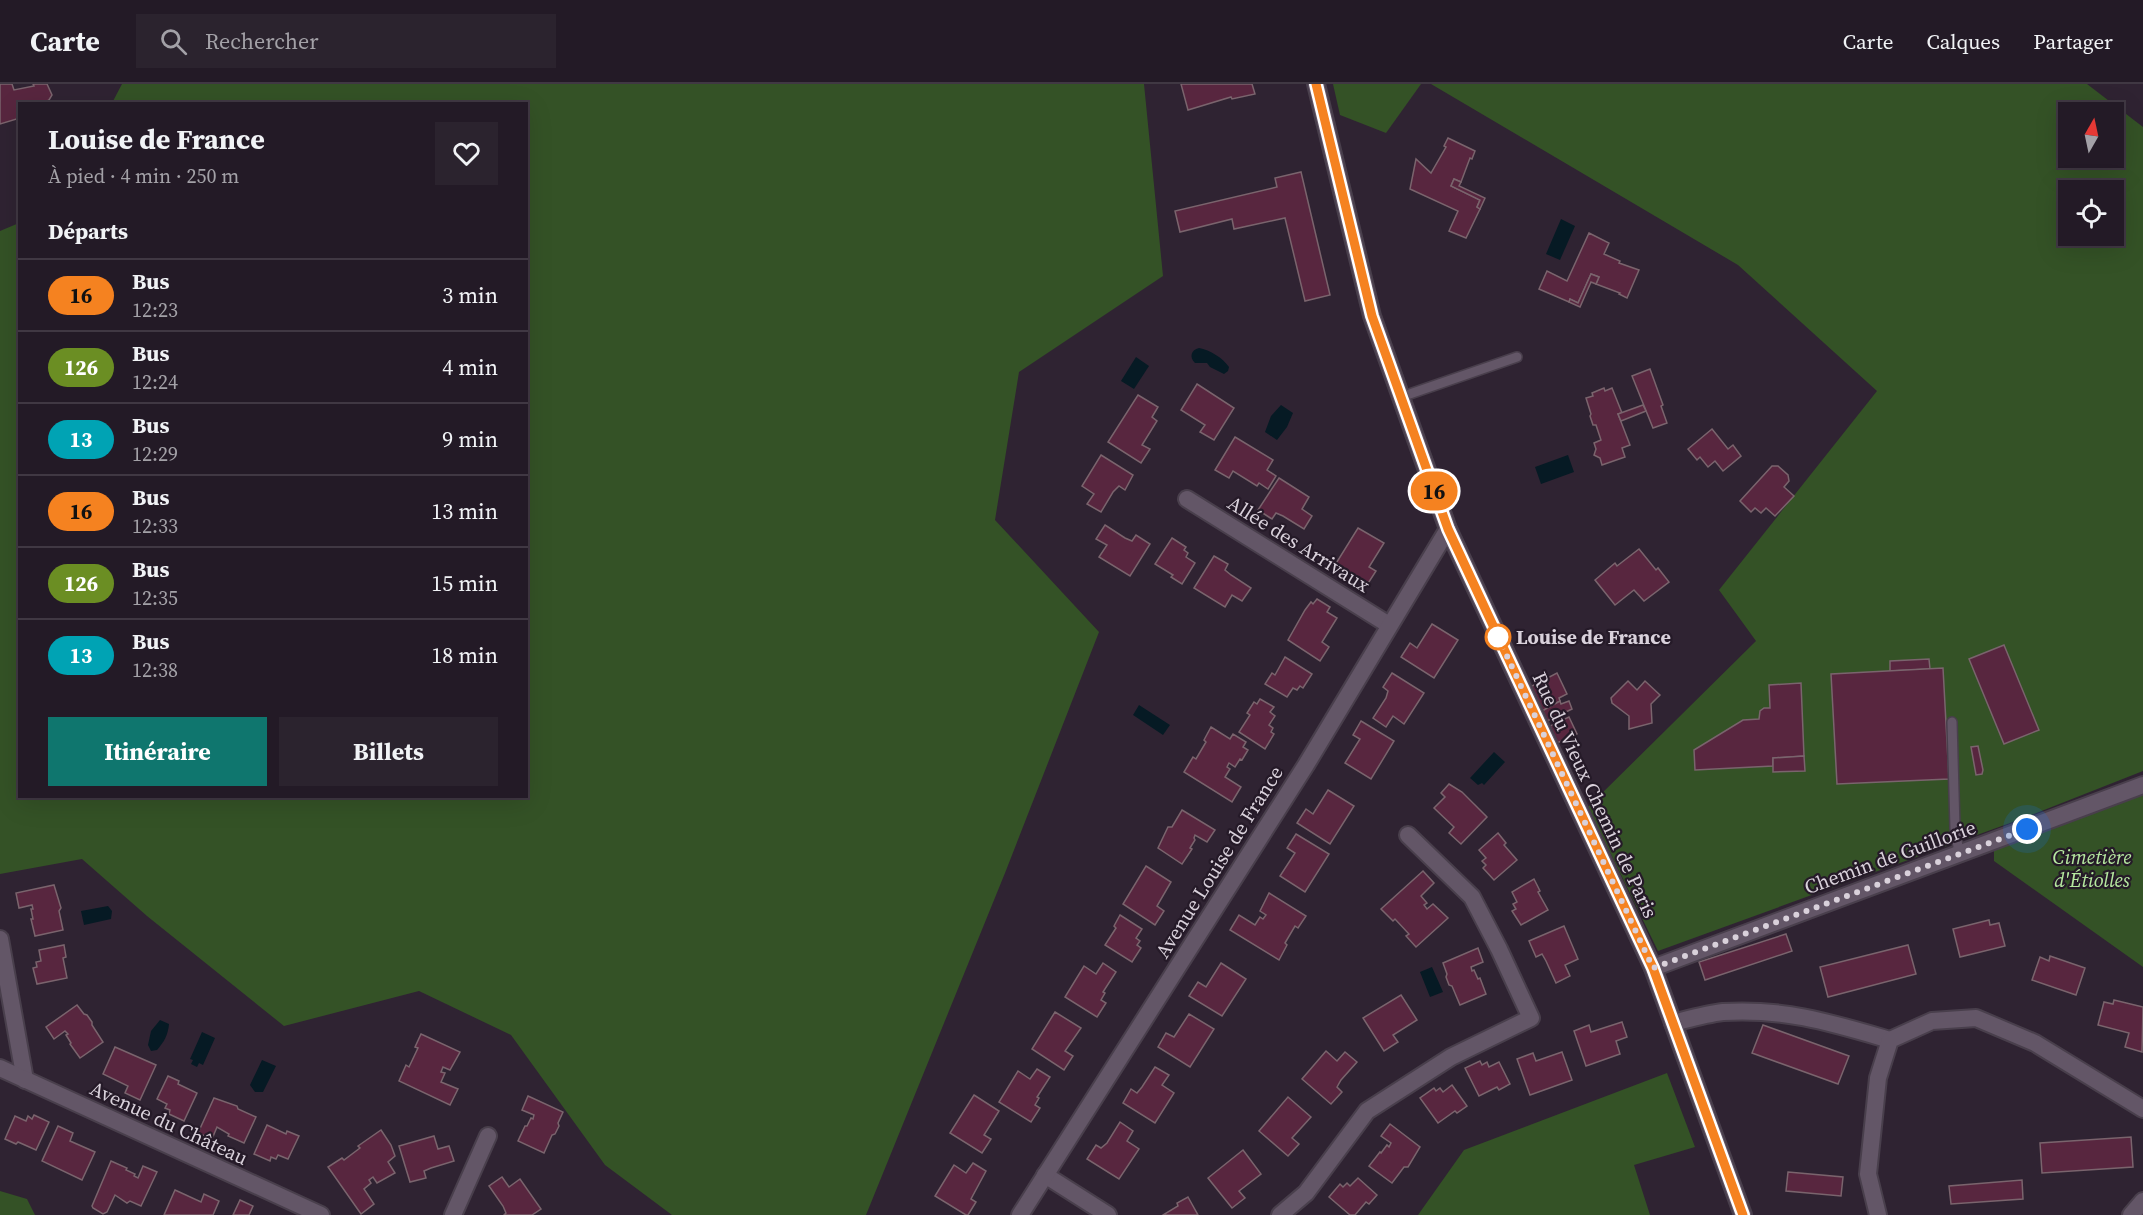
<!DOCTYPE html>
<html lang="fr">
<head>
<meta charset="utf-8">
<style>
  body { margin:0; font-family:"Source Serif 4",serif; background:#2b232e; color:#f1f3f6; height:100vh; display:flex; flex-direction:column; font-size:22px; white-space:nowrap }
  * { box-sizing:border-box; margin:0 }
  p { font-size:20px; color:#a3a1a7 }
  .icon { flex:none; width:33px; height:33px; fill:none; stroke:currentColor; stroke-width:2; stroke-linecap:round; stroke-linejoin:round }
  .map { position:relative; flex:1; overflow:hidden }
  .details { position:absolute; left:18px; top:18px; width:510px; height:696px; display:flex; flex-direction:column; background:#231a26; border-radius:0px; box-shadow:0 6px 24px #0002,0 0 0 2px #403843 }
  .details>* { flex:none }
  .badge { padding:0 12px; border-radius:20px; font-size:21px; line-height:39px }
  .needle { width:39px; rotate:9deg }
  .controls { position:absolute; left:2058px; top:18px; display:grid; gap:12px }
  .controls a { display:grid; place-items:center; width:66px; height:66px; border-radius:0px; background:#231a26; box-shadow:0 6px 24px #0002,0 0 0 2px #403843; font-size:30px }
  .you { position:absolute; width:30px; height:30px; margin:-15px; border:4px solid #fff; border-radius:50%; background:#1a73e8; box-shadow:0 0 0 9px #1a73e833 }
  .map>.badge { position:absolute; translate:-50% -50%; box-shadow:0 0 0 3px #fff }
  h2 { padding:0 30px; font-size:22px; line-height:54px }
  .round { display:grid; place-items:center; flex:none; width:63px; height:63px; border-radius:0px; background:#2b232e }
  .headline { display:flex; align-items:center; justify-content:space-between; height:102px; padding:0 30px }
  h1 { font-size:28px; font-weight:700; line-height:45px }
  .action { display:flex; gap:12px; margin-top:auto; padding:12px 30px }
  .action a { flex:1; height:69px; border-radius:0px; background:#0f766e; color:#fff; font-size:24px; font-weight:700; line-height:69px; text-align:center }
  .action a+a { background:#2b232e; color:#f1f3f6 }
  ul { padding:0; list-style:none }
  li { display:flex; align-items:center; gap:18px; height:72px; padding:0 30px; border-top:2px solid #403843 }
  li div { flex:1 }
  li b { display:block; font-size:22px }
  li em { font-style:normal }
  li .badge { min-width:66px; font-weight:700; text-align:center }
  header { display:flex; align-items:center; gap:36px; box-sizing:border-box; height:84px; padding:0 30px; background:#231a26; border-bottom:2px solid #403843 }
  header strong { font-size:28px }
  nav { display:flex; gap:33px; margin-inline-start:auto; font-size:21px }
  .search { width:420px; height:54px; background:#2b232e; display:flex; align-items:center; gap:15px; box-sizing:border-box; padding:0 21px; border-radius:0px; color:#a3a1a7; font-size:22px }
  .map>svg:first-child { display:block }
  .green { fill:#345226; fill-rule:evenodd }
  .water { fill:#061a24 }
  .building { fill:#58263f; stroke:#7a646d; stroke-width:1.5 }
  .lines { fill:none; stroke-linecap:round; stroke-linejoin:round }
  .service-casing { stroke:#493f4c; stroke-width:12 }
  .minor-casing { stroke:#493f4c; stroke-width:20 }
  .tertiary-casing { stroke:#493f4c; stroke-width:20 }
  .service { stroke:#635667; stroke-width:9 }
  .minor { stroke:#635667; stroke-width:16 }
  .tertiary { stroke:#635667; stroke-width:16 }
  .line-casing { stroke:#fff; stroke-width:14 }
  .line { stroke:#f58220; stroke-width:9 }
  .walk { stroke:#d9d1db; stroke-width:6; stroke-dasharray:0 10.8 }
  .stop-dot { fill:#fff; stroke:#f58220; stroke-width:3 }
  .labels { text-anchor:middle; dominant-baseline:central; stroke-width:4.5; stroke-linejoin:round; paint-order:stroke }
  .street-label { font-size:20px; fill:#d9d1db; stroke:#251a28 }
  .stop-label { font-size:20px; font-weight:bold; fill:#d9d1db; stroke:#251a28; text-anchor:start }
  .park-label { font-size:20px; font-style:italic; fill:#b6e9a0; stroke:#251a28 }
</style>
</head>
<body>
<header>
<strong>Carte</strong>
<div class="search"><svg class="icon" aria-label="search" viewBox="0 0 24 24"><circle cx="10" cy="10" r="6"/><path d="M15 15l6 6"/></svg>Rechercher</div>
<nav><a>Carte</a><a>Calques</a><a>Partager</a></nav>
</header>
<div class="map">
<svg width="2143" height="1131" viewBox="0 0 2143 1131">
  <rect width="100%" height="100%" fill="#2f2332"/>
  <g class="green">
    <polygon points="122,0 1144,0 1163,192 1019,288 995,436 1099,548 1005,789 866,1131 672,1131 605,1081 511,951 419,907 284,942 147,832 82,775 0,790 0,147 19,139 20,712 526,712 526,20 112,19"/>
    <polygon points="1333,0 1421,0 1386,49 1340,31"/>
    <path d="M1431,0H2087L2143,43V687L2021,735L1658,867L1588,723L1756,557L1719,506L1877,307L1738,181ZM2068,28H2114V74H2068ZM2068,106H2114V152H2068Z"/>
    <polygon points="2143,711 2143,883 1994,777 1994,765"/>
    <polygon points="1667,989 1695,1063 1634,1081 1650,1131 1418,1131 1464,1066"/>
    <polygon points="0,1107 27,1115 35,1131 0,1131"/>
  </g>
  <g class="water">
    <polygon points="1561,135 1575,142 1560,176 1546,170"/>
    <path d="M1199,264C1210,266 1223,274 1229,283L1228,287L1224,290L1210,283L1207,279H1195C1189,273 1191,266 1199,264Z"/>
    <polygon points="1136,273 1149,282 1134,305 1121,297"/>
    <polygon points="1281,321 1293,329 1287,343 1277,356 1265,348 1271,332"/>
    <polygon points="1568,371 1574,388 1541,400 1535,383"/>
    <polygon points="1139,621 1170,641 1163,651 1133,631"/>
    <polygon points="1494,668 1505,678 1484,701 1482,699 1478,701 1470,694"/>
    <polygon points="108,822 112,827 111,835 84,841 81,827"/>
    <polygon points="1432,883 1443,908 1430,913 1420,888"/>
    <path d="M160,936L169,940C168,951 164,958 157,966L151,967L148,961L151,947Z"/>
    <polygon points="202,948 215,954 203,981 199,979 197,983 191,980 193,976 190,975"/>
    <polygon points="262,976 276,982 263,1008 255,1008 250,1001"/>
  </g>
  <g class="building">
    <polygon points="0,0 12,0 14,6 34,2 33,0 47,0 52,11 49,16 42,20 20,20 20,34 0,40"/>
    <polygon points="1181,0 1252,0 1255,10 1232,15 1231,13 1188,26"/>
    <polygon points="1448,54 1475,67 1472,75 1470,74 1461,98 1454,95 1451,102 1480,116 1477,123 1480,125 1466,154 1449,147 1458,127 1410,105 1416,75 1431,89 1446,63 1444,62"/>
    <polygon points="1301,88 1330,211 1305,217 1285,134 1234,145 1232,135 1180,148 1175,127 1277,103 1275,94"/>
    <polygon points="1454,95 1461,98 1459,102 1485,114 1480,125 1477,123 1480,116 1451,102"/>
    <polygon points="1589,149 1609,159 1604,170 1620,177 1619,179 1639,186 1627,214 1619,210 1620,209 1596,200 1599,193 1591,190 1578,219 1570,215 1569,218 1539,205 1547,187 1567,197"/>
    <polygon points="1591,190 1599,193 1596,200 1591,198 1580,223 1569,218 1570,215 1578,219"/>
    <polygon points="1650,285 1663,321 1661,322 1667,339 1653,344 1632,292"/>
    <polygon points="1197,300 1234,324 1214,356 1200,348 1205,341 1181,326"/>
    <polygon points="1604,304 1605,307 1612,304 1622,329 1618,330 1630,361 1622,364 1625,373 1602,381 1600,374 1594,371 1596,365 1594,359 1601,356 1596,341 1593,341 1590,332 1591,330 1586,314 1593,312 1592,309"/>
    <polygon points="1138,311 1158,323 1152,333 1157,337 1142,361 1150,365 1141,379 1108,358"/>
    <polygon points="1643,321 1646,327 1621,337 1618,330"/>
    <polygon points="1712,345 1728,365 1733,361 1741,372 1723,387 1715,377 1708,383 1700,373 1697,376 1688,365"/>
    <polygon points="1235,353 1273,376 1267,386 1276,392 1268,405 1259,399 1257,402 1233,387 1229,394 1215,386"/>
    <polygon points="1101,371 1133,391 1125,406 1119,402 1113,408 1101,428 1087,420 1094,410 1082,402"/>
    <polygon points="1772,382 1778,382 1788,391 1789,397 1784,403 1794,412 1775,432 1766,424 1761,429 1755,424 1751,428 1740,417"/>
    <polygon points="1279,394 1309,413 1302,425 1312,432 1304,445 1283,432 1276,429 1272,435 1258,426"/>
    <polygon points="1105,441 1125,454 1132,457 1136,451 1150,460 1130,492 1099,473 1107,461 1096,455"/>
    <polygon points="1358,444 1384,459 1369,483 1376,487 1367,501 1335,481"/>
    <polygon points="1172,454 1186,463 1184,466 1188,469 1186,473 1195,479 1182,500 1171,493 1173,491 1155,480"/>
    <polygon points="1639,465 1656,486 1658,484 1669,498 1644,517 1634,506 1615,521 1595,496 1615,479 1617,482"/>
    <polygon points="1214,472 1228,480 1225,486 1231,491 1251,504 1242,517 1232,511 1225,523 1194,504"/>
    <polygon points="1317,515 1330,523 1327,528 1337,534 1322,558 1329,563 1320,577 1288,556 1305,526 1311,518 1313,520"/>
    <polygon points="1432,540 1458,556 1434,594 1401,573 1410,559 1417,564"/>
    <polygon points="2004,561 2039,646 2004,660 1969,575"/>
    <polygon points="1285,573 1312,590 1303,604 1300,602 1297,606 1293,604 1287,613 1265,600 1272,589 1275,591"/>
    <polygon points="1929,575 1930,585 1890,587 1890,577"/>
    <polygon points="1943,584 1949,695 1837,700 1831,590"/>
    <polygon points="1392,589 1424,609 1404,640 1393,632 1386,643 1373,634 1386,614 1388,607 1383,603"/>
    <polygon points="1557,589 1567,610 1559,614 1560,617 1542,627 1530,603"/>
    <polygon points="1628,597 1637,606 1645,597 1660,611 1651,620 1652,639 1629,645 1629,632 1612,619 1611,614"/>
    <polygon points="1801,599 1804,672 1773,674 1773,682 1695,686 1694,666 1743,636 1759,635 1760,627 1764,624 1770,624 1769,601"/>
    <polygon points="1260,615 1274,623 1270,628 1275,632 1269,641 1273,644 1271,648 1274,650 1265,665 1239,648 1250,631 1247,629 1254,618 1257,620"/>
    <polygon points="1560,617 1561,620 1569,617 1572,625 1547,637 1542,627"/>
    <polygon points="1569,633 1577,650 1557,659 1550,642"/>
    <polygon points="1361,637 1394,657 1371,695 1345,679 1360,655 1353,651"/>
    <polygon points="1211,643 1230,655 1233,650 1246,658 1243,663 1248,666 1242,676 1240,675 1235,683 1229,679 1227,683 1230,685 1225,693 1241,703 1232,718 1184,688 1193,673 1196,675 1206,658 1204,656"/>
    <polygon points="1978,662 1983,686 1982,690 1976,691 1971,663"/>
    <polygon points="1804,672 1805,687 1773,688 1773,674"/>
    <polygon points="1449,700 1462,708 1487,733 1461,760 1449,749 1454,743 1434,724 1445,713 1441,709"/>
    <polygon points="1328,706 1354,722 1330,760 1297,739 1306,725 1313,730"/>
    <polygon points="1182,726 1215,746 1207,758 1195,751 1194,754 1195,756 1190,764 1192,765 1182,780 1158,764 1168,743 1172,743"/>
    <polygon points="1498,749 1506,759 1504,761 1517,776 1494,796 1483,784 1486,781 1482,777 1486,774 1479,766"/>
    <polygon points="1296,750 1329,770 1305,808 1280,792 1295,769 1287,764"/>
    <polygon points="1146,782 1171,798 1157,822 1164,827 1155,841 1123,820"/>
    <polygon points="1423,787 1434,799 1421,812 1427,819 1424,821 1427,825 1433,820 1448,834 1416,863 1406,852 1409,850 1395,835 1393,837 1381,825"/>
    <polygon points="1534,795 1540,807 1538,808 1548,826 1521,841 1512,827 1516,825 1513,820 1517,818 1512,808"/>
    <polygon points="54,801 61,824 59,827 63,846 35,852 31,835 33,835 31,825 33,825 32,821 19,824 16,809"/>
    <polygon points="1269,809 1306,832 1298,844 1295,842 1285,859 1287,861 1279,876 1230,846 1239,831 1255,841 1260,833 1263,835 1266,831 1260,827"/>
    <polygon points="1120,831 1142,845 1136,854 1140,857 1137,861 1141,864 1132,878 1105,861 1116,844 1114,842"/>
    <polygon points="1989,836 1990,841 1999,839 2005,862 1960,873 1953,845"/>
    <polygon points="1564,842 1578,875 1565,881 1570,892 1556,899 1546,877 1542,870 1536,873 1529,857"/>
    <polygon points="1786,850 1792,867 1705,896 1699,878"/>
    <polygon points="64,861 66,873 63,874 67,894 37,900 33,884 37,883 36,878 41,877 39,866"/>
    <polygon points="1908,861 1916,890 1828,913 1820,883"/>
    <polygon points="1478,864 1483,878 1471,883 1472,887 1474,886 1478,895 1480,894 1486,910 1460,921 1452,902 1449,901 1446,893 1447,890 1443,879"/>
    <polygon points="2050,872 2085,884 2076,911 2032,896 2040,873 2049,877"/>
    <polygon points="1103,879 1116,888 1103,908 1105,909 1101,916 1106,919 1097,933 1065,913 1084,882 1096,890"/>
    <polygon points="1221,879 1246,895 1222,932 1189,912 1198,898 1206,903"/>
    <polygon points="1401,911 1417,936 1393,951 1398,958 1384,967 1363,934"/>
    <polygon points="2114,916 2143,923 2142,968 2125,963 2129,949 2098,941 2104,918 2113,920"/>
    <polygon points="77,921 84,930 87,931 92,938 92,941 103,958 80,974 70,960 71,959 66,951 68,950 65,947 54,955 46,943"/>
    <polygon points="1055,928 1081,944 1065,967 1073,972 1064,986 1032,965"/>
    <polygon points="1189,930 1214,945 1190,983 1158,963 1166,949 1174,953"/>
    <polygon points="1622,938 1627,953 1616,957 1620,970 1586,982 1574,947 1589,941 1591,948"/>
    <polygon points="1763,941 1849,972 1838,1000 1752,969"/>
    <polygon points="421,950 460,968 450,986 443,983 441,988 445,989 441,998 458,1005 450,1021 399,997 406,981 409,983 418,964 415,963"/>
    <polygon points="115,963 156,981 140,1016 125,1009 128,1002 103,990"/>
    <polygon points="1326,967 1337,977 1345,968 1357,978 1341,996 1337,1003 1342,1008 1331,1020 1302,995"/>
    <polygon points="1562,968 1572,996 1530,1011 1517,975 1533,969 1536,977"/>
    <polygon points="1480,977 1482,981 1487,978 1489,983 1499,978 1510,1000 1499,1006 1497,1003 1479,1012 1465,984"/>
    <polygon points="1155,983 1169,991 1162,1001 1174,1009 1155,1039 1123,1019 1131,1005 1137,1009 1142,1003"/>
    <polygon points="1037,985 1050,993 1037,1013 1039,1014 1035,1021 1040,1024 1031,1038 999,1018 1018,987 1030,995"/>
    <polygon points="168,992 179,997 178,1000 197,1009 184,1037 169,1030 170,1026 165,1024 167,1020 157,1015"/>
    <polygon points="1452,1001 1467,1022 1457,1029 1455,1027 1438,1039 1420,1014 1434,1004 1436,1007 1440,1004 1443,1008"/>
    <polygon points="974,1011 999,1027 984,1051 991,1055 982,1069 950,1049"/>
    <polygon points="528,1012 563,1028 558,1039 559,1042 555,1050 552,1051 544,1069 518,1057 525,1042 527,1042 531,1034 533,1035 534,1031 522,1026"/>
    <polygon points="1288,1013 1311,1033 1292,1054 1299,1060 1288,1072 1259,1047"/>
    <polygon points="214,1014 237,1022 238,1025 256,1033 244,1059 228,1052 229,1050 217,1043 212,1055 198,1049"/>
    <polygon points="34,1031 49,1038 36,1066 18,1058 16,1060 5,1055 15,1032 26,1037 28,1032 32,1035"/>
    <polygon points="1120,1038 1133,1047 1127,1057 1139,1065 1119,1095 1087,1075 1096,1061 1101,1064 1107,1059"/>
    <polygon points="1390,1040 1420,1063 1408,1083 1404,1083 1392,1099 1369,1082 1380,1068 1381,1069 1387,1061 1389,1063 1391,1059 1381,1052"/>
    <polygon points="267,1041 286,1050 287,1047 299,1052 288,1075 278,1071 276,1075 271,1073 270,1077 254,1070"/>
    <polygon points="58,1042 73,1049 70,1057 95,1068 82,1096 42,1077"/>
    <polygon points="381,1046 391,1061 395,1072 388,1078 395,1089 377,1099 373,1093 369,1096 371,1099 364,1105 374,1120 361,1130 328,1083 342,1074 344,1076 360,1064 358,1062"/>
    <polygon points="434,1052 438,1065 449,1062 454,1077 431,1084 424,1087 426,1094 410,1098 399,1062"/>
    <polygon points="2131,1053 2133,1083 2042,1089 2040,1059"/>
    <polygon points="1243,1066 1261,1090 1239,1107 1245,1114 1232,1124 1208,1094"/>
    <polygon points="111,1077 127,1084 126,1086 135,1090 134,1092 138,1094 143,1082 157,1088 141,1122 130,1117 127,1119 115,1111 107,1128 103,1130 93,1124 92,1122"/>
    <polygon points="973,1079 986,1087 971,1115 976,1118 968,1131 966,1131 935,1112 954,1081 966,1089"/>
    <polygon points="1788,1088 1843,1093 1841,1112 1786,1107"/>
    <polygon points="502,1093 509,1103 520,1095 541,1125 532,1131 504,1131 506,1129 503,1122 489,1102"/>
    <polygon points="1358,1094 1377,1111 1369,1120 1366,1118 1355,1131 1350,1131 1329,1113 1340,1100 1343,1103 1347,1099 1350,1102"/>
    <polygon points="2022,1096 2023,1115 1951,1120 1949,1102"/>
    <polygon points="175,1106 201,1118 204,1110 219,1117 213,1131 164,1131"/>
    <polygon points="1188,1113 1198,1131 1163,1131 1178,1122 1177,1119"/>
    <polygon points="240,1116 253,1122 249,1131 233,1131"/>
  </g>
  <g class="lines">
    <g class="service-casing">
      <g id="service">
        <polyline points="1401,313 1517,273"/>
        <polyline points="1952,638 1955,744 1959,769"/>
      </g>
    </g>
    <g class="minor-casing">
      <g id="minor">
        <polyline points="1187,415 1389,541"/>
        <polyline points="0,855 25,996"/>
        <polyline points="1653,884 2143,701"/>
        <path d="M1673,939C1689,935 1706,930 1723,928C1784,924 1832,939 1890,956"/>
        <polyline points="0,984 321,1131"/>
        <polyline points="1045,1091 1108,1131"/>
        <polyline points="453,1131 488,1052"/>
        <polyline points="1020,1131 1306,681 1448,445"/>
        <polyline points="1280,1131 1306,1109 1367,1027 1451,973 1531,934 1499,865 1472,813 1408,751"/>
        <polyline points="1878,1131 1868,1090 1878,994 1890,956 1932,937 1976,934 2035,959 2143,1025"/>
        <polyline points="2131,1131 2143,1117"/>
      </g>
    </g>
    <g class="tertiary-casing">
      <polyline id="tertiary" points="1316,0 1372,232 1448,445 1653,884 1743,1131"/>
    </g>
    <use href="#service" class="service"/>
    <use href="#minor" class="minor"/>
    <use href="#tertiary" class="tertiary"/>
  </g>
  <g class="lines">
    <g class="line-casing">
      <polyline id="line" points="1316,0 1372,232 1448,445 1653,884 1743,1131"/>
    </g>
    <use href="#line" class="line"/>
    <polyline class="walk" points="1498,553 1653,884 2027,745"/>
  </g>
  <circle class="stop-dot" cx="1498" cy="553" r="12"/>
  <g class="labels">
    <g class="street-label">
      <text transform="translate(1299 460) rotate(32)">Allée des Arrivaux</text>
      <text transform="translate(1595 711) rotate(65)">Rue du Vieux Chemin de Paris</text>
      <text transform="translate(1890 773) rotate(-20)">Chemin de Guillorie</text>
      <text transform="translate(1219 778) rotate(-58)">Avenue Louise de France</text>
      <text transform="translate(169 1039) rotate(25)">Avenue du Château</text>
    </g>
    <g class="stop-label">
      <text x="1516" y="553">Louise de France</text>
    </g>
    <g class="park-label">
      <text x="2092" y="773">Cimetière<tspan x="2092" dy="23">d'Étiolles</tspan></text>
    </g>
  </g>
</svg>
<div class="controls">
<a><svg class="needle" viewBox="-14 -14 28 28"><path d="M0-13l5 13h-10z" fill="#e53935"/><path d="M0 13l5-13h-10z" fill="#a3a1a7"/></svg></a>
<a><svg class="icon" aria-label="locate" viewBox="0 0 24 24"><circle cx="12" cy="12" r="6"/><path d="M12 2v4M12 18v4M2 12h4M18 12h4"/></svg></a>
</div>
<div class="you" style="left:2027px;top:745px"></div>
<b class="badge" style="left:1434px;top:407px;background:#f58220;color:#111">16</b>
<section class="details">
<div class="headline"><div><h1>Louise de France</h1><p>À pied · 4 min · 250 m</p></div><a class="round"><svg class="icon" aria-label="heart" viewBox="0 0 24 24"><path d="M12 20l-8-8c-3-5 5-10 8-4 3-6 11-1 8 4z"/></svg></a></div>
<h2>Départs</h2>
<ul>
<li><span class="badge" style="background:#f58220;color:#111">16</span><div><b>Bus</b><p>12:23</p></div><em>3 min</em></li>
<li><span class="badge" style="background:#6b8e23;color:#fff">126</span><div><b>Bus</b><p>12:24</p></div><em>4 min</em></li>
<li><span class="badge" style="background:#00a3b4;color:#fff">13</span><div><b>Bus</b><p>12:29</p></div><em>9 min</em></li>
<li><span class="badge" style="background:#f58220;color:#111">16</span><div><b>Bus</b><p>12:33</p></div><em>13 min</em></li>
<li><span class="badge" style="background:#6b8e23;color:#fff">126</span><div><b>Bus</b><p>12:35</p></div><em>15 min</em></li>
<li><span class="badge" style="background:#00a3b4;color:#fff">13</span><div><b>Bus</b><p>12:38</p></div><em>18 min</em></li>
</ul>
<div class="action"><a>Itinéraire</a><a>Billets</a></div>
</section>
</div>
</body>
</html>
